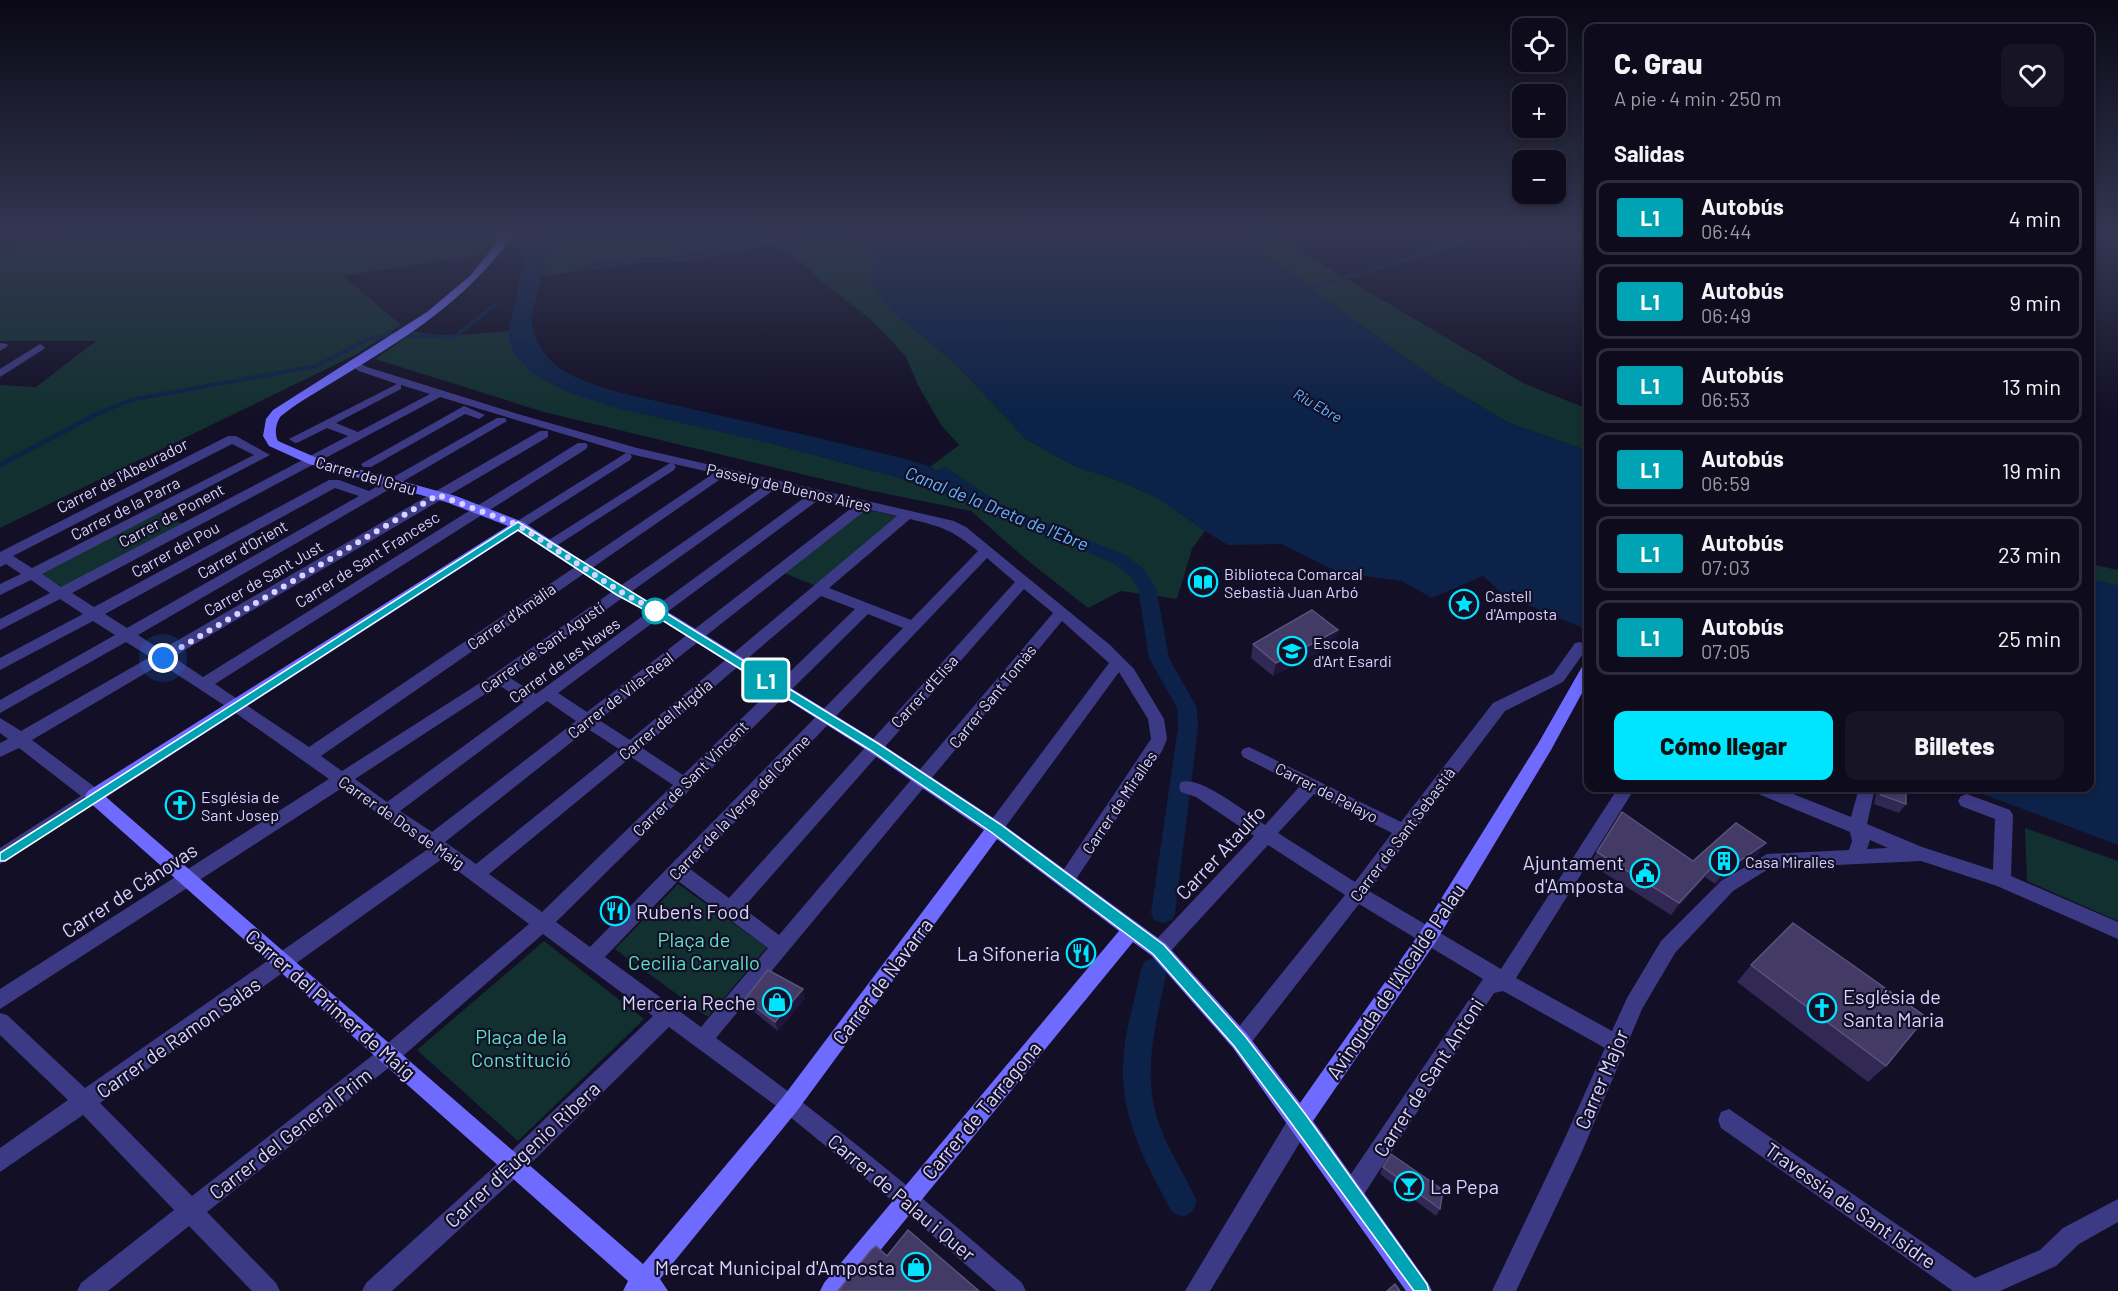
<!DOCTYPE html>
<html lang="es">
<head>
<meta charset="utf-8">
<style>
  body { margin:0; font-family:Barlow,sans-serif; background:#171425; color:#f1f3f6; height:100vh; display:flex; flex-direction:column; font-size:22px; white-space:nowrap }
  * { box-sizing:border-box; margin:0 }
  p { font-size:20px; color:#9b9ba3 }
  .icon { flex:none; width:33px; height:33px; fill:none; stroke:currentColor; stroke-width:2; stroke-linecap:round; stroke-linejoin:round }
  .map { position:relative; flex:1; overflow:hidden }
  .drawer { position:absolute; left:1584px; top:24px; width:510px; height:768px; display:flex; flex-direction:column; background:#0e0b1c; border-radius:12px; box-shadow:0 3px 9px #0003,0 0 0 2px #2e2b3b }
  .drawer>* { flex:none }
  .badge { padding:0 12px; border-radius:4px; font-size:21px; line-height:39px }
  .buttons { position:absolute; left:1512px; top:18px; display:grid; gap:12px }
  .buttons a { display:grid; place-items:center; width:54px; height:54px; border-radius:12px; background:#0e0b1c; box-shadow:0 3px 9px #0003,0 0 0 2px #2e2b3b; font-size:30px }
  .you { position:absolute; width:30px; height:30px; margin:-15px; border:4px solid #fff; border-radius:50%; background:#1a73e8; box-shadow:0 0 0 9px #1a73e833 }
  .map>.badge { position:absolute; translate:-50% -50%; box-shadow:0 0 0 3px #fff }
  h2 { padding:0 30px; font-size:22px; line-height:54px }
  .round { display:grid; place-items:center; flex:none; width:63px; height:63px; border-radius:12px; background:#171425 }
  .headline { display:flex; align-items:center; justify-content:space-between; height:102px; padding:0 30px }
  h1 { font-size:28px; font-weight:800; line-height:45px }
  .cta { display:flex; gap:12px; margin-top:auto; padding:12px 30px }
  .cta a { flex:1; height:69px; border-radius:12px; background:#00e5ff; color:#111; font-size:24px; font-weight:800; line-height:69px; text-align:center }
  .cta a+a { background:#171425; color:#f1f3f6 }
  ul { padding:0; list-style:none }
  li { display:flex; align-items:center; gap:18px; height:75px; margin:0 12px 9px; padding:0 18px; border:3px solid #2e2b3b; border-radius:12px }
  li div { flex:1 }
  li b { display:block; font-size:22px }
  li em { font-style:normal }
  li .badge { min-width:66px; font-weight:700; text-align:center }
  .map>svg:first-child { display:block }
  .green { fill:#12302f }
  .water { fill:#0c2248 }
  .lines { fill:none; stroke-linecap:round; stroke-linejoin:round }
  .stream-far1 { stroke:#0c2248; stroke-width:4 }
  .stream { stroke:#0c2248; stroke-width:4.5 }
  .canal { fill:#0c2248; fill-rule:evenodd }
  .street { fill:#3d3a85; fill-rule:evenodd }
  .secondary { fill:#6f6bff; fill-rule:evenodd }
  .wall { fill:#312854 }
  .shaded-wall { fill:#1d163a }
  .building { fill:#433a66; stroke:#5a527e; stroke-width:1.5 }
  .line { fill:#00a3b4; stroke:#fff; stroke-width:1.5 }
  .walk { stroke:#d9d4ff; stroke-width:6; stroke-dasharray:0 10.8 }
  .stop-dot { fill:#fff; stroke:#00a3b4; stroke-width:3 }
  .labels { text-anchor:middle; dominant-baseline:central; stroke-width:4.5; stroke-linejoin:round; paint-order:stroke }
  .far-water-label { font-size:15px; font-style:italic; fill:#62b6ff; stroke:#130f26 }
  .street-label { font-size:16px; fill:#d9d4ff; stroke:#130f26 }
  .poi-label { font-size:16px; fill:#d9d4ff; stroke:#130f26; text-anchor:start }
  .water-label { font-size:18px; font-style:italic; fill:#62b6ff; stroke:#130f26 }
  .near-street-label { font-size:20px; fill:#d9d4ff; stroke:#130f26 }
  .near-poi-label { font-size:20px; fill:#d9d4ff; stroke:#130f26; text-anchor:end }
  .near-park-label { font-size:20px; fill:#5fe0c0; stroke:#130f26 }
</style>
</head>
<body>
<div class="map">
<svg width="2118" height="1291" viewBox="0 0 2118 1291">
  <rect width="100%" height="100%" fill="#130f26"/>
  <g class="green">
    <polygon points="78,234 498,234 490,253 343,276 401,325 357,354 0,528 0,385 36,387 96,341 0,341 0,252"/>
    <polygon points="552,234 842,234 866,245 876,256 870,283 893,312 955,363 1026,439 1074,466 1115,479 1160,499 1205,531 1192,549 1177,599 1121,591 1088,608 1027,560 971,511 868,490 544,412 375,359 414,332 449,336 509,331 509,341 533,374 781,446 900,478 991,510 1000,501 991,498 945,467 938,471 930,467 959,445 941,425 918,385 906,357 891,340 870,319 816,277 804,264 773,244 673,263 638,263 542,276"/>
    <polygon points="1237,234 1278,234 1296,249 1523,383 1588,409 1588,451 1509,423 1436,380"/>
    <polygon points="866,509 898,517 816,586 784,573"/>
    <polygon points="160,511 184,525 64,588 39,574"/>
    <polygon points="2090,564 2118,570 2118,586 2090,579"/>
    <polygon points="2025,828 2118,861 2118,921 2027,881"/>
    <polygon points="678,884 767,947 708,1017 615,949"/>
    <polygon points="544,941 644,1019 518,1141 417,1050"/>
  </g>
  <g class="water">
    <path d="M531,234H552L531,319C534,341 546,360 564,371C595,390 655,400 692,409C762,425 832,441 901,458L923,464L938,471L945,467L991,498L1001,501L990,510L900,478L781,446L608,406L567,392L533,374L514,354L509,341V331L520,276L523,260L519,248L523,238L530,237Z"/>
    <polygon points="842,234 1237,234 1436,380 1509,423 1588,451 1588,630 1504,595 1483,576 1432,598 1402,581 1340,573 1282,544 1228,545 1205,531 1160,499 1115,479 1074,466 1026,439 955,363 893,312 870,283 876,256 866,245"/>
    <polygon points="2090,579 2118,586 2118,845 1967,788 2090,788"/>
  </g>
  <g class="lines">
    <g class="stream-far1">
      <polyline points="574,269 624,260 668,259 820,234"/>
      <polyline points="1306,290 1456,244 1467,234"/>
      <polyline points="407,336 454,337 496,304"/>
      <polyline points="94,415 131,400 316,366 367,340 391,334"/>
    </g>
    <polyline class="stream" points="0,465 97,414"/>
    <g class="canal">
      <polygon points="971,492 1125,555 1143,568 1156,588 1169,658 1197,708 1198,728 1175,913 1172,920 1163,923 1154,920 1151,913 1178,728 1177,708 1149,658 1138,588 1130,576 1113,563 965,501 963,497 965,493"/>
      <path d="M1154,958L1163,961L1167,969C1157,1024 1140,1073 1160,1127C1170,1153 1186,1176 1197,1202L1192,1212L1182,1217L1172,1212C1148,1167 1120,1118 1123,1064C1124,1032 1135,1001 1141,969L1145,961Z"/>
    </g>
    <g class="street">
      <polygon points="0,343 7,344 8,346 0,351"/>
      <polygon points="40,344 45,347 44,349 0,377 0,369"/>
      <path d="M355,361L367,367L518,414L637,448L954,521L966,527L1028,578L1110,645L1134,669L1164,719L1167,739L1162,751L1072,885L1066,888L1060,885L1057,880L1060,875L1151,739L1148,719L1119,672L1001,833L995,835L989,833L986,828L989,823L1109,663L1062,621L716,1038C823,1115 923,1197 1022,1283L1026,1291H996L900,1207L783,1111L669,1027L521,1173L392,1291H362L366,1283L505,1157L653,1016L543,934L396,1062L207,1212L276,1283L280,1291H252L189,1226L108,1291H77L81,1283L174,1210L83,1115L0,1172V1148L68,1100L0,1035V1013L7,1015L85,1088L428,849L342,788L0,1009V989L329,779L230,709L161,664L32,740L100,791L103,796L100,801L0,864V848L81,796L19,748L0,757V743L8,739L0,733V718L21,731L150,657L126,642L0,713V700L115,635L93,621L0,670V658L83,614L60,599L0,630V619L50,593L31,580L0,595V584L21,574L6,564L0,567V552L228,436H236L270,455L42,574L61,587L348,436L327,428L299,442L295,443L289,439L397,384L359,371L349,364ZM401,385L430,394L358,432L336,423L401,389ZM440,397L630,454L714,473L309,747L215,684L586,449L588,446L586,443H578L203,677L173,657L548,437V431H540L161,650L138,635L507,421L505,418H497L369,491L339,480H329L94,607L72,593ZM232,444L254,455L32,568L13,556ZM720,475L765,485L494,674L342,771L321,756L719,480ZM771,487L808,495L536,694L510,678L771,492ZM335,488L359,496L127,628L105,614ZM821,498L854,506L587,712L558,693ZM867,509L897,516L630,740L599,720ZM910,519C943,527 952,530 978,551L911,620L829,588ZM987,558L1015,582L729,898L690,869ZM1024,589L1053,613L779,935L743,908ZM821,596L855,609L683,775L642,748ZM868,614L903,628L590,947L556,922ZM499,685L524,702L387,802L355,779ZM547,701L576,721L432,832L400,811ZM588,729L619,749L476,864L445,842ZM631,757L673,785L542,912L489,874ZM442,859L529,924L382,1048L192,1196L100,1103ZM678,881L768,948L701,1027L605,957Z"/>
      <polygon points="464,406 485,415 479,419 465,414 371,467 363,467 361,464"/>
      <polygon points="626,453 630,454 632,457 630,460 523,528 518,529 511,525"/>
      <polygon points="670,463 674,464 676,467 674,470 553,548 548,549 541,545"/>
      <path d="M1580,642L1588,647L1563,682L1505,711L1369,891L1501,969L1618,788H1635L1516,978L1612,1031L1627,998L1661,941L1721,881L1767,854L1849,850L1852,841L1850,832L1756,793L1754,788H1778L1851,817L1859,788H1875L1867,824L1922,847L1993,870L1995,819L1961,806L1958,801L1961,796L1967,794L2010,810L2013,815L2011,876L2118,922V939L1997,886L1921,861L1770,868L1733,891L1675,953L1642,1009L1581,1154L1516,1291H1492L1565,1138L1605,1048L1503,991L1494,993L1359,1202L1351,1205L1343,1202L1340,1194L1343,1186L1483,979L1359,904L1247,1048L1240,1051L1233,1048L1230,1041L1233,1034L1345,895L1268,845L1166,956L1159,958L1152,956L1149,950L1152,944L1254,836L1196,797L1181,792L1179,787L1181,782C1202,776 1246,813 1265,825L1300,786L1243,757L1241,753L1243,749L1249,747L1401,822L1493,703L1553,674L1575,643ZM1314,794L1392,833L1355,882L1278,833ZM1870,840L1888,848L1867,849Z"/>
      <polygon points="1729,1109 1975,1278 2040,1250 2063,1228 2118,1199 2118,1222 2079,1244 2056,1266 2000,1291 1953,1291 1721,1128 1718,1120 1721,1112"/>
      <polygon points="1300,1110 1308,1113 1311,1121 1308,1129 1210,1291 1185,1291 1292,1113"/>
    </g>
    <path class="secondary" d="M504,234H514C468,299 409,336 343,376C322,389 301,400 281,416C276,422 274,434 278,441L317,458L456,496L523,522L626,589L663,609L880,743L1001,823L1166,944L1247,1034L1300,1103L1421,931L1539,742L1583,665L1588,664V682L1551,750L1435,943L1313,1121L1428,1283L1432,1291H1406L1233,1048L1152,956L1133,942L847,1291H820L824,1283L1119,931L997,839L797,1111L660,1279L668,1291H623L628,1281L88,801L85,796L88,791L508,526L446,502L309,464L269,446L263,436L266,419L273,410L427,312L470,276ZM518,531L616,595L653,615L868,751L984,830L783,1097L643,1264L106,797Z"/>
  </g>
  <g class="wall">
    <polygon points="1253,644 1334,644 1273,676 1251,658"/>
    <polygon points="1877,788 1906,788 1906,804 1899,813 1874,804"/>
    <polygon points="1597,852 1693,861 1757,856 1715,884 1705,877 1671,915 1590,864"/>
    <polygon points="1751,965 1886,1066 1868,1082 1737,982"/>
    <polygon points="805,998 778,1031 748,1007 745,999"/>
    <polygon points="1383,1167 1440,1209 1436,1216 1380,1174"/>
  </g>
  <g class="shaded-wall">
    <polygon points="1338,630 1334,644 1273,676 1276,663"/>
    <polygon points="1766,843 1757,856 1715,884 1723,872"/>
    <polygon points="1714,865 1705,877 1671,915 1679,903"/>
    <polygon points="803,989 805,998 778,1031 775,1022"/>
  </g>
  <g class="building">
    <polygon points="1312,610 1338,630 1276,663 1253,644"/>
    <polygon points="1882,788 1906,788 1906,804 1881,795"/>
    <polygon points="1622,812 1693,861 1736,823 1766,843 1723,872 1714,865 1679,903 1597,852"/>
    <polygon points="1793,923 1926,1017 1886,1066 1751,965"/>
    <polygon points="768,970 803,989 775,1022 745,999"/>
    <polygon points="1391,1154 1443,1190 1440,1209 1383,1167"/>
    <polygon points="908,1230 979,1291 838,1291 871,1250 876,1246 887,1256"/>
    <polygon points="1395,1284 1400,1291 1387,1291"/>
  </g>
  <linearGradient id="sky" x2="0" y2="1"><stop stop-color="#0a0815"/><stop offset="0.57" stop-color="#333752"/><stop offset="1" stop-color="#333752" stop-opacity="0"/></linearGradient>
  <rect width="2118" height="414" fill="url(#sky)"/>
  <polygon class="line" points="518,522 879,744 1000,824 1164,945 1245,1036 1306,1115 1427,1284 1429,1291 1414,1291 1294,1127 1234,1046 1153,954 991,832 870,750 654,615 617,595 518,530 5,861 0,861 0,853"/>
  <g class="lines">
    <polyline class="walk" points="163,658 438,495 518,525 621,592 658,612 655,611"/>
  </g>
  <defs>
    <g id="library-ring" transform="scale(1.5)"><circle r="9.5" fill="#130f26" stroke="#00e5ff" stroke-width="1.5"/><path d="M-6-4Q-3-5.5-.7-3.5V5Q-3 3-6 4ZM6-4Q3-5.5 .7-3.5V5Q3 3 6 4Z" fill="#00e5ff"/></g>
    <g id="sight-ring" transform="scale(1.5)"><circle r="9.5" fill="#130f26" stroke="#00e5ff" stroke-width="1.5"/><path d="M0-6L1.8-2.2L6-1.7L2.9 1.2L3.7 5.4L0 3.3L-3.7 5.4L-2.9 1.2L-6-1.7L-1.8-2.2Z" fill="#00e5ff"/></g>
    <g id="school-ring" transform="scale(1.5)"><circle r="9.5" fill="#130f26" stroke="#00e5ff" stroke-width="1.5"/><path d="M0-5L7-2L0 1L-7-2ZM-4 1L0 2.5L4 1V4Q0 6-4 4Z" fill="#00e5ff"/></g>
    <g id="church-ring" transform="scale(1.5)"><circle r="9.5" fill="#130f26" stroke="#00e5ff" stroke-width="1.5"/><path d="M-1.2-6h2.4v3.5h3.3v2.4h-3.3V6h-2.4V-.1h-3.3v-2.4h3.3Z" fill="#00e5ff"/></g>
    <g id="building-ring" transform="scale(1.5)"><circle r="9.5" fill="#130f26" stroke="#00e5ff" stroke-width="1.5"/><path d="M-4-6H4V6H1V3H-1V6H-4ZM-2.5-4.3h1.7v1.8h-1.7ZM.8-4.3h1.7v1.8H.8ZM-2.5-1h1.7V.8h-1.7ZM.8-1h1.7V.8H.8Z" fill="#00e5ff"/></g>
    <g id="civic-ring" transform="scale(1.5)"><circle r="9.5" fill="#130f26" stroke="#00e5ff" stroke-width="1.5"/><path d="M-.6-6.5H3V-4.5H.6V-3L4-1V1h2V6H-6V1h2V-1L-.6-3ZM-1.2 2.5V6h2.4V2.5Z" fill="#00e5ff"/></g>
    <g id="restaurant-ring" transform="scale(1.5)"><circle r="9.5" fill="#130f26" stroke="#00e5ff" stroke-width="1.5"/><path d="M-5-6h1v4h1v-4h1v4h1v-4h1v5L-1.5 .5V6h-2V.5L-5-1ZM5-6V6H3V1.5H1.5Q1.5-4 5-6Z" fill="#00e5ff"/></g>
    <g id="shop-ring" transform="scale(1.5)"><circle r="9.5" fill="#130f26" stroke="#00e5ff" stroke-width="1.5"/><path d="M-5-2.5h2.3a2.7 3.5 0 0 1 5.4 0H5L5.5 6h-11ZM-1.5-2.5h3a1.5 2.3 0 0 0-3 0Z" fill="#00e5ff"/></g>
    <g id="bar-ring" transform="scale(1.5)"><circle r="9.5" fill="#130f26" stroke="#00e5ff" stroke-width="1.5"/><path d="M-6-5H6L.8 .8V4.5H3.5V6h-7V4.5H-.8V.8Z" fill="#00e5ff"/></g>
  </defs>
  <g fill-rule="evenodd">
    <use href="#library-ring" x="1203" y="582"/>
    <use href="#sight-ring" x="1464" y="604"/>
    <use href="#school-ring" x="1292" y="651"/>
    <use href="#church-ring" x="180" y="805"/>
    <use href="#building-ring" x="1724" y="861"/>
    <use href="#civic-ring" x="1645" y="873"/>
    <use href="#restaurant-ring" x="615" y="911"/>
    <use href="#restaurant-ring" x="1081" y="953"/>
    <use href="#shop-ring" x="777" y="1002"/>
    <use href="#church-ring" x="1822" y="1008"/>
    <use href="#bar-ring" x="1409" y="1186"/>
    <use href="#shop-ring" x="916" y="1267"/>
  </g>
  <circle class="stop-dot" cx="655" cy="611" r="12"/>
  <g class="labels">
    <g class="far-water-label">
      <text transform="translate(1318 405) rotate(30)">Riu Ebre</text>
    </g>
    <g class="street-label">
      <text transform="translate(122 475) rotate(-27)">Carrer de l'Abeurador</text>
      <text transform="translate(366 475) rotate(16)">Carrer del Grau</text>
      <text transform="translate(789 487) rotate(13)">Passeig de Buenos Aires</text>
      <text transform="translate(125 508) rotate(-27)">Carrer de la Parra</text>
      <text transform="translate(171 515) rotate(-28)">Carrer de Ponent</text>
      <text transform="translate(175 549) rotate(-29)">Carrer del Pou</text>
      <text transform="translate(242 549) rotate(-30)">Carrer d'Orient</text>
      <text transform="translate(367 559) rotate(-32)">Carrer de Sant Francesc</text>
      <text transform="translate(263 578) rotate(-30)">Carrer de Sant Just</text>
      <text transform="translate(511 616) rotate(-35)">Carrer d'Amàlia</text>
      <text transform="translate(542 647) rotate(-35)">Carrer de Sant Agustí</text>
      <text transform="translate(564 660) rotate(-36)">Carrer de les Naves</text>
      <text transform="translate(924 691) rotate(-48)">Carrer d'Elisa</text>
      <text transform="translate(620 695) rotate(-38)">Carrer de Vila-Real</text>
      <text transform="translate(992 696) rotate(-51)">Carrer Sant Tomàs</text>
      <text transform="translate(665 719) rotate(-40)">Carrer del Migdia</text>
      <text transform="translate(690 778) rotate(-45)">Carrer de Sant Vincent</text>
      <text transform="translate(1327 792) rotate(27)">Carrer de Pelayo</text>
      <text transform="translate(1119 802) rotate(-56)">Carrer de Miralles</text>
      <text transform="translate(739 807) rotate(-46)">Carrer de la Verge del Carme</text>
      <text transform="translate(402 822) rotate(35)">Carrer de Dos de Maig</text>
      <text transform="translate(1402 834) rotate(-53)">Carrer de Sant Sebastià</text>
    </g>
    <g class="poi-label">
      <text x="1224" y="573">Biblioteca Comarcal<tspan x="1224" dy="18">Sebastià Juan Arbó</tspan></text>
      <text x="1485" y="595">Castell<tspan x="1485" dy="18">d'Amposta</tspan></text>
      <text x="1313" y="642">Escola<tspan x="1313" dy="18">d'Art Esardi</tspan></text>
      <text x="201" y="796">Església de<tspan x="201" dy="18">Sant Josep</tspan></text>
      <text x="1745" y="861">Casa Miralles</text>
    </g>
    <g class="water-label">
      <text transform="translate(997 508) rotate(22)">Canal de la Dreta de l'Ebre</text>
    </g>
    <g class="near-street-label">
      <text transform="translate(1220 852) rotate(-47)">Carrer Ataulfo</text>
      <text transform="translate(129 890) rotate(-33)">Carrer de Cánovas</text>
      <text transform="translate(882 981) rotate(-53)">Carrer de Navarra</text>
      <text transform="translate(1395 981) rotate(-56)">Avinguda de l'Alcalde Palau</text>
      <text transform="translate(331 1004) rotate(41)">Carrer del Primer de Maig</text>
      <text transform="translate(178 1037) rotate(-35)">Carrer de Ramon Salas</text>
      <text transform="translate(1428 1077) rotate(-57)">Carrer de Sant Antoni</text>
      <text transform="translate(1601 1079) rotate(-67)">Carrer Major</text>
      <text transform="translate(981 1110) rotate(-50)">Carrer de Tarragona</text>
      <text transform="translate(290 1133) rotate(-38)">Carrer del General Prim</text>
      <text transform="translate(522 1154) rotate(-43)">Carrer d'Eugenio Ribera</text>
      <text transform="translate(902 1197) rotate(40)">Carrer de Palau i Quer</text>
      <text transform="translate(1851 1205) rotate(35)">Travessia de Sant Isidre</text>
    </g>
    <g class="near-poi-label">
      <text x="1624" y="862">Ajuntament<tspan x="1624" dy="23">d'Amposta</tspan></text>
      <text x="636" y="911" text-anchor="start">Ruben's Food</text>
      <text x="1060" y="953">La Sifoneria</text>
      <text x="1843" y="996" text-anchor="start">Església de<tspan x="1843" dy="23">Santa Maria</tspan></text>
      <text x="756" y="1002">Merceria Reche</text>
      <text x="1430" y="1186" text-anchor="start">La Pepa</text>
      <text x="895" y="1267">Mercat Municipal d'Amposta</text>
    </g>
    <g class="near-park-label">
      <text x="694" y="939">Plaça de<tspan x="694" dy="23">Cecilia Carvallo</tspan></text>
      <text x="521" y="1036">Plaça de la<tspan x="521" dy="23">Constitució</tspan></text>
    </g>
  </g>
</svg>
<div class="buttons">
<a><svg class="icon" aria-label="locate" viewBox="0 0 24 24"><circle cx="12" cy="12" r="6"/><path d="M12 2v4M12 18v4M2 12h4M18 12h4"/></svg></a>
<a>+</a>
<a>−</a>
</div>
<div class="you" style="left:163px;top:658px"></div>
<b class="badge" style="left:766px;top:680px;background:#00a3b4;color:#fff">L1</b>
<section class="drawer">
<div class="headline"><div><h1>C. Grau</h1><p>A pie · 4 min · 250 m</p></div><a class="round"><svg class="icon" aria-label="heart" viewBox="0 0 24 24"><path d="M12 20l-8-8c-3-5 5-10 8-4 3-6 11-1 8 4z"/></svg></a></div>
<h2>Salidas</h2>
<ul>
<li><span class="badge" style="background:#00a3b4;color:#fff">L1</span><div><b>Autobús</b><p>06:44</p></div><em>4 min</em></li>
<li><span class="badge" style="background:#00a3b4;color:#fff">L1</span><div><b>Autobús</b><p>06:49</p></div><em>9 min</em></li>
<li><span class="badge" style="background:#00a3b4;color:#fff">L1</span><div><b>Autobús</b><p>06:53</p></div><em>13 min</em></li>
<li><span class="badge" style="background:#00a3b4;color:#fff">L1</span><div><b>Autobús</b><p>06:59</p></div><em>19 min</em></li>
<li><span class="badge" style="background:#00a3b4;color:#fff">L1</span><div><b>Autobús</b><p>07:03</p></div><em>23 min</em></li>
<li><span class="badge" style="background:#00a3b4;color:#fff">L1</span><div><b>Autobús</b><p>07:05</p></div><em>25 min</em></li>
</ul>
<div class="cta"><a>Cómo llegar</a><a>Billetes</a></div>
</section>
</div>
</body>
</html>
